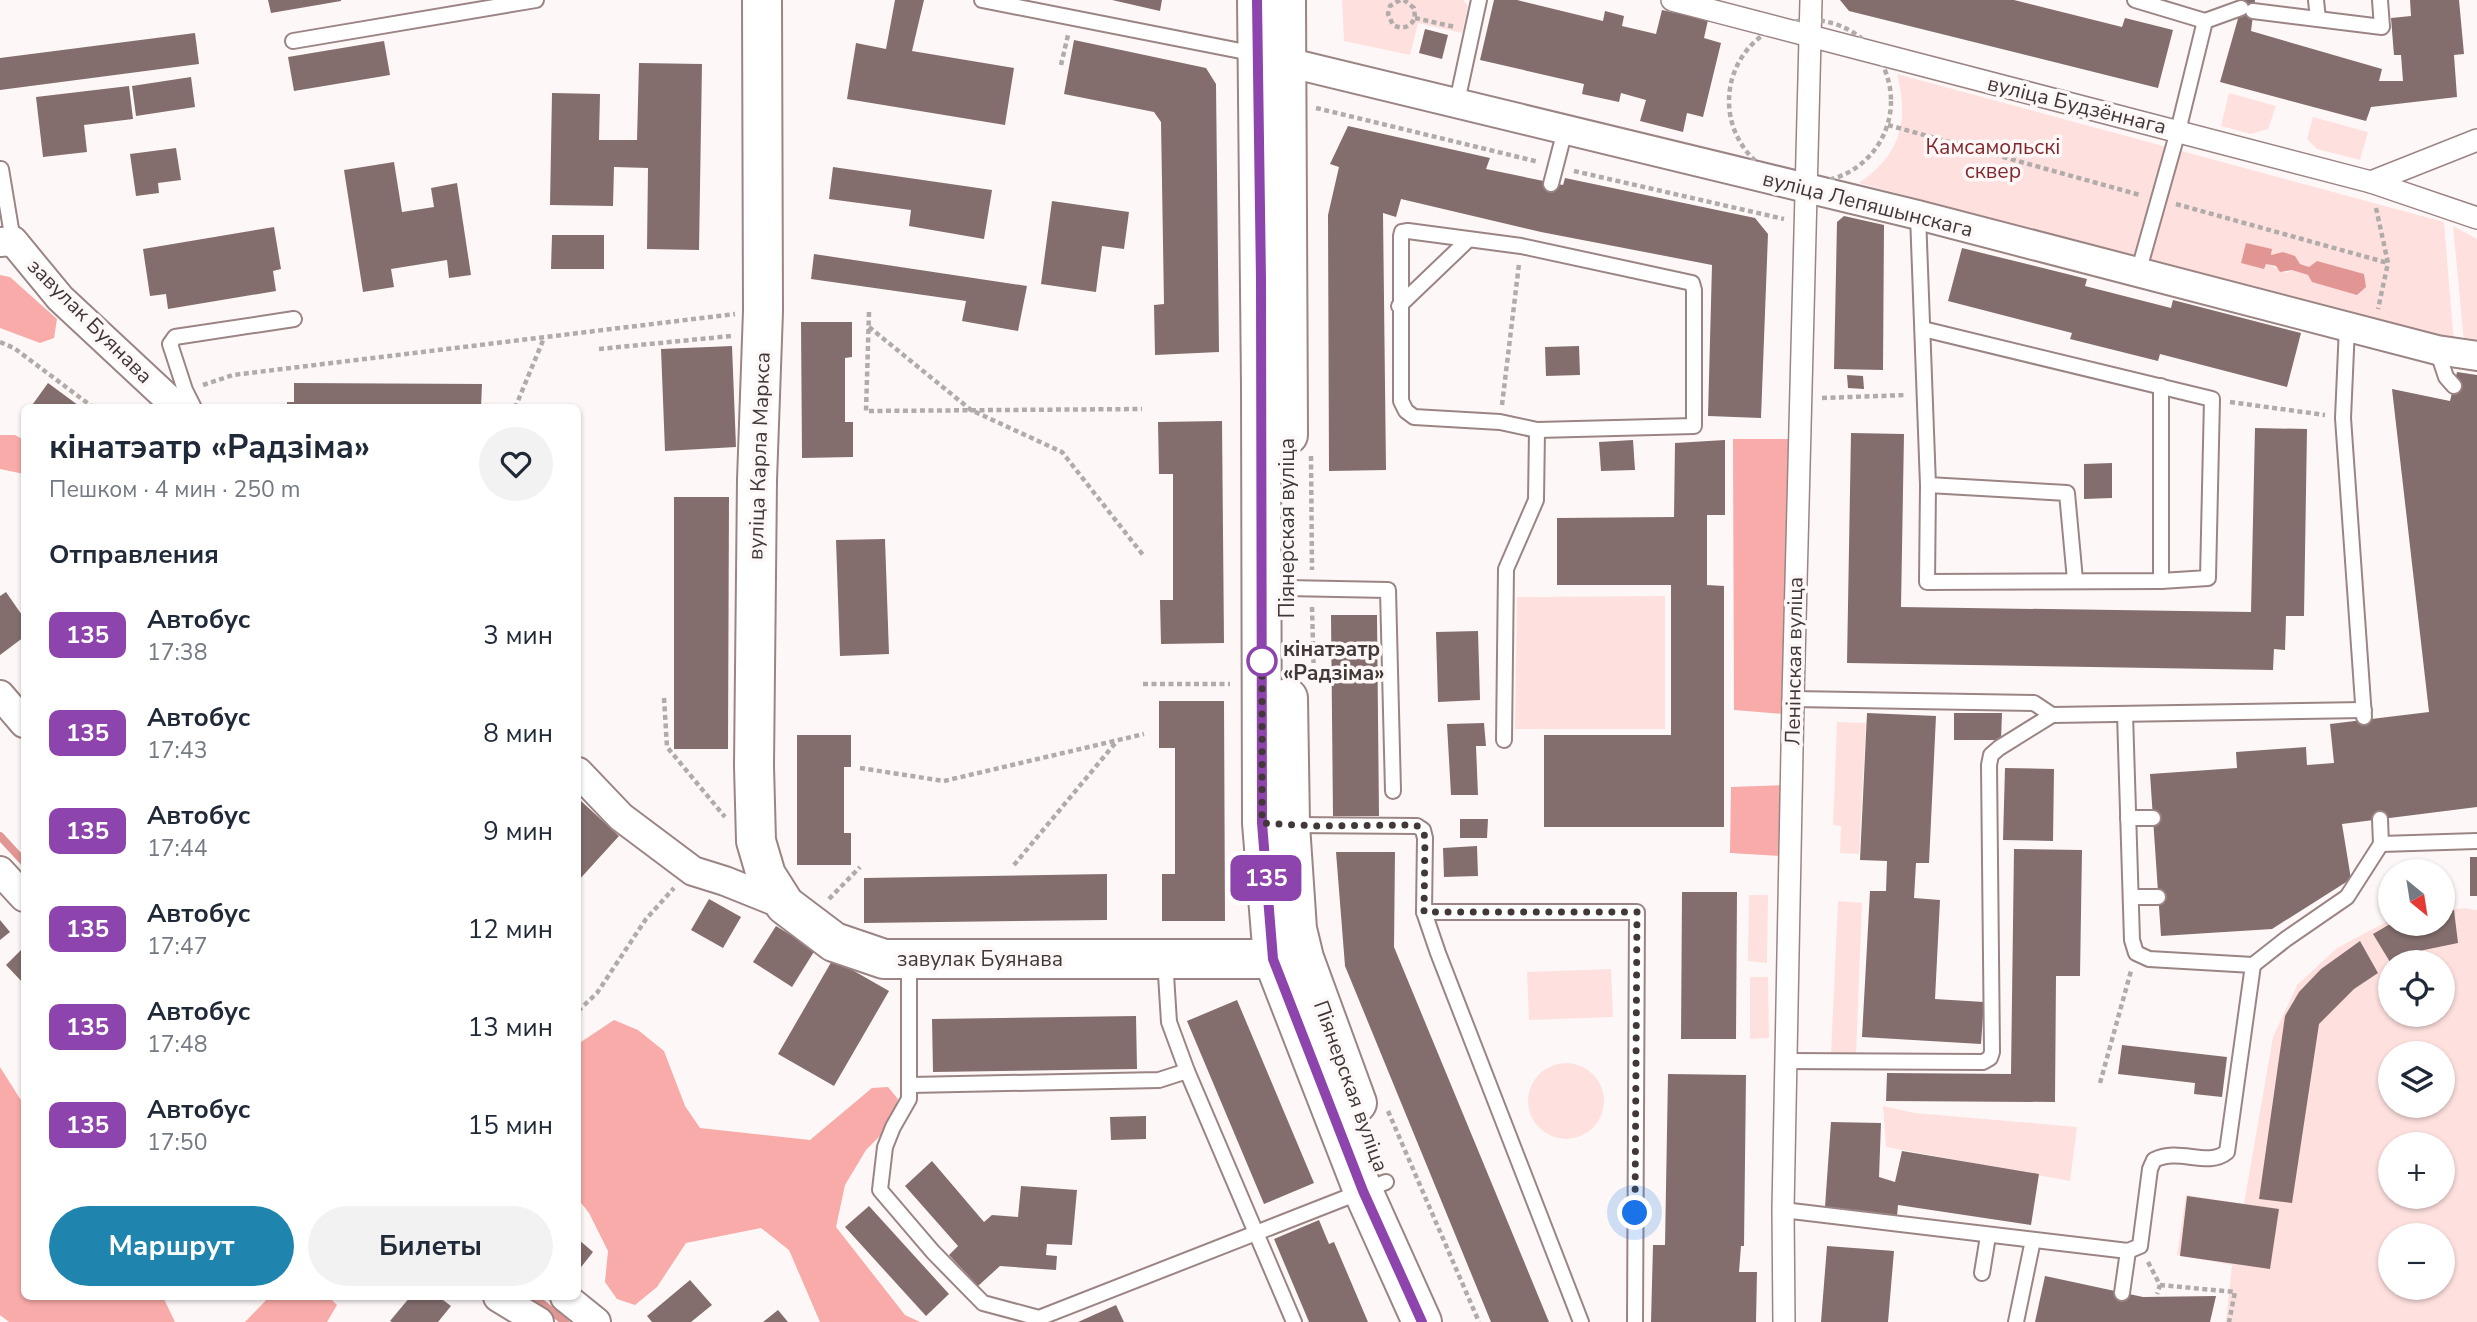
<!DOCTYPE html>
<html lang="ru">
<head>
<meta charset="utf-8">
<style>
  body { margin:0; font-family:"Nunito Sans",sans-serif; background:#f2f2f3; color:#1f2937; height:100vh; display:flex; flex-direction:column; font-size:26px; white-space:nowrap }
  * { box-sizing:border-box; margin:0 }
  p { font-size:23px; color:#747a83 }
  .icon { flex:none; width:38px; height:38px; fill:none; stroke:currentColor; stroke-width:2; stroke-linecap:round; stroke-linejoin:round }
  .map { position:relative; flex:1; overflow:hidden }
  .sheet { position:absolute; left:21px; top:404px; width:560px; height:896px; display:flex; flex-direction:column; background:#fff; border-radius:10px; box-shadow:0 2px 5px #0004 }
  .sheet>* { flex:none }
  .badge { padding:0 14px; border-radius:10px; font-size:24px; line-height:46px }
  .needle { width:46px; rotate:150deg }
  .buttons { position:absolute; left:2378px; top:859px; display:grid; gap:14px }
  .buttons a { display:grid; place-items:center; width:77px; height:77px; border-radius:50%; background:#fff; box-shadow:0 2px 5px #0004; font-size:35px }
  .you { position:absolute; width:35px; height:35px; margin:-18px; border:5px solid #fff; border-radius:50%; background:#1a73e8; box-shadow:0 0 0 10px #1a73e833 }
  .map>.badge { position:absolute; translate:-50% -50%; box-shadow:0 0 0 4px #fff }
  h2 { padding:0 28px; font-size:26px; line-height:63px }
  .round { display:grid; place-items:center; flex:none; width:74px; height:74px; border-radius:37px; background:#f2f2f3 }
  .summary { display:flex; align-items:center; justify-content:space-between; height:119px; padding:0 28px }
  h1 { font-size:33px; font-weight:700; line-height:52px }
  .button { display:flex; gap:14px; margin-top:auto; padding:14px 28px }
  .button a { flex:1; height:80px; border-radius:42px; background:#2085ae; color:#fff; font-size:28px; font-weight:700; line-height:80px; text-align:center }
  .button a+a { background:#f2f2f3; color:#1f2937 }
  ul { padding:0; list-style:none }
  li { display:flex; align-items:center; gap:21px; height:98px; padding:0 28px }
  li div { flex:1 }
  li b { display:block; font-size:26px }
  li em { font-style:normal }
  li .badge { min-width:77px; font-weight:700; text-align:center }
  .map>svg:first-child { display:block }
  .green { fill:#fee1df; fill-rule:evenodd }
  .forest { fill:#f8aba8 }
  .water { fill:#e29694 }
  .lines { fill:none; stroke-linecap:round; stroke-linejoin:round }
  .stream { stroke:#e29694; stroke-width:8 }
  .building { fill:#836e6d }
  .service-casing { stroke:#9b8584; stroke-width:18 }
  .pedestrian-casing { stroke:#9b8584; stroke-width:24 }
  .minor-casing { stroke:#9b8584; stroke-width:32 }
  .secondary-casing { stroke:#9b8584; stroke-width:42 }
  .primary-casing { stroke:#9b8584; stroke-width:42 }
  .path { stroke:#b1abaa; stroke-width:4.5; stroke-dasharray:5 3.5; stroke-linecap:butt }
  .service { stroke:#fff; stroke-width:14 }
  .pedestrian { stroke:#fff; stroke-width:21 }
  .minor { stroke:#fff; stroke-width:28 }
  .secondary { stroke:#fff; stroke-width:38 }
  .primary { stroke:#fff; stroke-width:38 }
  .line-casing { stroke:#fff; stroke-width:16 }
  .line { stroke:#8e44ad; stroke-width:10 }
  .walk { stroke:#413837; stroke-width:7; stroke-dasharray:0 12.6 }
  .stop-dot { fill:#fff; stroke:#8e44ad; stroke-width:3.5 }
  .labels { text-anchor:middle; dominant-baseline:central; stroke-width:7; stroke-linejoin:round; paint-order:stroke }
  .street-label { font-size:21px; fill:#413837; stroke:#fdf8f7 }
  .park-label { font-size:21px; fill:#80282c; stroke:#fdf8f7 }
  .stop-label { font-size:21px; font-weight:bold; fill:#413837; stroke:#fdf8f7; text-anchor:start }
</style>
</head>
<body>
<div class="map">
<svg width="2477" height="1322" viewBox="0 0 2477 1322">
  <rect width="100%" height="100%" fill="#fdf8f7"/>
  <g class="green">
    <polygon points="1342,0 1463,0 1468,6 1462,33 1418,23 1410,55 1344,41"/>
    <path d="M1897,74L2444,222L2454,344L1859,183C1901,154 1909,121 1897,74ZM2272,250L2271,255L2284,252L2300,264L2309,267L2317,261L2313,282L2308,275L2292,270L2286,273L2266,263Z"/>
    <polygon points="2229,93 2276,106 2268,129 2251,134 2221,126"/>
    <polygon points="2313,117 2368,132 2360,160 2317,149 2307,139"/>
    <polygon points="2453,226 2477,239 2477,344 2464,343"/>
    <polygon points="1665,596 1665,729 1515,729 1517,597"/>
    <polygon points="1837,722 1866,723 1859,854 1840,853 1841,826 1833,825"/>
    <polygon points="1749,895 1768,895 1767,963 1748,961"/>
    <polygon points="1838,901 1862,903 1856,1056 1831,1054"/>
    <path d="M2464,908L2477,910V1322H2226L2232,1265L2177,1255L2186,1195L2244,1204L2273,1037L2297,985L2337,948L2390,920V924H2443V911ZM2390,962H2443V1015H2390ZM2390,1054H2443V1106H2390ZM2390,1144H2443V1197H2390ZM2390,1236H2443V1288H2390Z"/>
    <polygon points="1611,969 1613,1017 1529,1020 1527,972"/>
    <polygon points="1750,977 1768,977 1769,1038 1750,1039"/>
    <circle cx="1566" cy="1101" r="38"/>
    <polygon points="1883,1106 1915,1113 2077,1127 2070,1181 1886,1147"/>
  </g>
  <g class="forest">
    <polygon points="0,275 10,277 57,319 54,338 40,343 0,328"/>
    <polygon points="0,435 15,435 24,440 24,474 0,469"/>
    <polygon points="1733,439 1792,439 1784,714 1734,710"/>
    <polygon points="1784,785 1782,856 1730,853 1731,787"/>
    <polygon points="614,1020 638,1030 664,1051 685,1106 700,1128 810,1140 872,1088 888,1087 898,1099 888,1128 866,1150 845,1185 836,1227 905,1315 920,1322 820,1322 789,1250 761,1228 686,1243 657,1287 635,1305 617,1299 605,1282 608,1251 589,1213 578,1199 578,1044"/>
    <polygon points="0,1067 24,1105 24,1297 163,1297 175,1322 9,1322 0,1315"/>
    <polygon points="269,1297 329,1297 337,1305 327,1322 245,1322"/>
  </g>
  <polygon class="water" points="2246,243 2272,249 2271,255 2283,252 2295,256 2300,264 2309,267 2317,261 2364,274 2366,287 2357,295 2312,282 2308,275 2292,270 2280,272 2276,266 2266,264 2264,269 2241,263"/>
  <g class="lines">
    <g class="stream">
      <polyline points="0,836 24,862"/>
      <polyline points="534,1297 565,1322"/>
    </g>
  </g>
  <g class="building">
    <polygon points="268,0 341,0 341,1 271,13"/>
    <polygon points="895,0 924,0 912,51 1014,68 1005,125 847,99 856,43 886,49"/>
    <polygon points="1112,0 1162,0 1160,11"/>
    <polygon points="1494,0 1517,0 1603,21 1605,11 1624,16 1622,26 1656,34 1662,10 1708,20 1704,38 1721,43 1703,117 1687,113 1683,132 1640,121 1646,100 1621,93 1619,102 1582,94 1584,84 1480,60"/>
    <polygon points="1840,0 2014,0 2122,27 2125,18 2173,30 2158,88 1849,11"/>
    <polygon points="2240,0 2255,0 2251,31 2382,69 2379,81 2403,81 2401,55 2394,55 2391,18 2411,16 2410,0 2459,0 2464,54 2454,55 2457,97 2371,107 2366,121 2220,82 2241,8"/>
    <polygon points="1425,29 1448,35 1442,59 1419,53"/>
    <polygon points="195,33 199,64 0,90 0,58"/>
    <polygon points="1074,40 1206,68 1216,84 1219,352 1155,355 1154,305 1164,304 1161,122 1154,112 1064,94"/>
    <polygon points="384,41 390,75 294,91 288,57"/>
    <polygon points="639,63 702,64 699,250 647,249 648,168 614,167 613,206 550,205 552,93 600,94 599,140 637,140"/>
    <polygon points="191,77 195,107 136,116 132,86"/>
    <polygon points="129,86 133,119 84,125 87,152 43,157 36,97"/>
    <polygon points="1348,126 1490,158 1486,169 1563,185 1565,178 1755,218 1768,234 1761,418 1708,416 1712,265 1541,232 1401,199 1396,217 1383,213 1386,470 1329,471 1328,215 1339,167 1330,164"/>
    <polygon points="176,148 181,180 158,183 159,193 136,196 130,154"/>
    <polygon points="394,162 402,212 434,207 431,188 457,183 471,275 449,278 447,260 391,269 394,287 363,292 344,170"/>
    <polygon points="833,167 992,190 984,239 909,226 911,210 829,199"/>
    <polygon points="1052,201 1129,212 1124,249 1102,246 1096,292 1041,284"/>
    <polygon points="1844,216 1884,225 1883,370 1834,369 1837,222"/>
    <polygon points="274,227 281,269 273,271 276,291 168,309 166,294 150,296 143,249"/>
    <polygon points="552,235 604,235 604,269 551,269"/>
    <polygon points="1962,248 2087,279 2085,286 2171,308 2173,300 2301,333 2287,387 2160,354 2158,361 2070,339 2072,333 1948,301"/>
    <polygon points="814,254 1027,286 1018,331 962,321 966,301 811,279"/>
    <polygon points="801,322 852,322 852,357 845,358 845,422 853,422 853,457 802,458"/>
    <polygon points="732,346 736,447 665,451 661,349"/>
    <polygon points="1579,346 1580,375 1546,376 1545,347"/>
    <polygon points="2457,372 2477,375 2477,807 2342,824 2351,879 2272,929 2161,936 2150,774 2237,768 2236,752 2306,747 2307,765 2334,763 2330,724 2429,712 2392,389 2450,401"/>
    <polygon points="1847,375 1863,376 1864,389 1848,388"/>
    <polygon points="48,383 82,408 30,408"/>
    <polygon points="294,383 482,384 481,408 287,408 287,402 294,402"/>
    <polygon points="1222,421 1224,643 1161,644 1160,600 1173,600 1173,474 1159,474 1158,422"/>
    <polygon points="2255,428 2307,429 2304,616 2286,616 2285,650 2274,649 2273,670 1847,663 1851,433 1904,434 1901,607 2251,612"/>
    <polygon points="1633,440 1635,470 1601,471 1599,442"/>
    <polygon points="1725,440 1725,515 1707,515 1707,585 1724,586 1724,827 1544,827 1544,735 1671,735 1671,585 1557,585 1557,518 1674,517 1675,443"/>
    <polygon points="2112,463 2112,498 2084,499 2084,464"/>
    <polygon points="674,497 729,497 728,749 674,749"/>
    <polygon points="885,539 889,654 840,656 836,540"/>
    <polygon points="6,592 24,618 24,637 0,655 0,596"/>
    <polygon points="1331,615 1377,615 1379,816 1333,816"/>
    <polygon points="1478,631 1480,700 1438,702 1436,632"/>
    <polygon points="1159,701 1224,701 1225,921 1162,921 1162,874 1175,874 1175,748 1159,748"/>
    <polygon points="1867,713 1936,716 1929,863 1916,863 1914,898 1940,900 1935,999 1984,1002 1981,1044 1862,1037 1870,891 1886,891 1887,861 1860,860"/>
    <polygon points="1954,713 2002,713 2001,740 1954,740"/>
    <polygon points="1484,723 1486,746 1476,746 1478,795 1451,795 1447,724"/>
    <polygon points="797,735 851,735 851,767 844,767 844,833 851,833 851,865 797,865"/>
    <polygon points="2005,768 2054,769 2053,841 2003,840"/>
    <polygon points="581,801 619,836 578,881 578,805"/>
    <polygon points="1460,819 1488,819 1487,838 1460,838"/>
    <polygon points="1477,846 1478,876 1444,877 1443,848"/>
    <polygon points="2014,849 2082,850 2080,976 2056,976 2055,1102 1886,1101 1887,1073 2011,1074"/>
    <polygon points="1336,852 1395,852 1394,947 1549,1322 1491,1322 1345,966"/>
    <rect x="2470" y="857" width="7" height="39"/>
    <polygon points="1107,874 1107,920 864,923 864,878"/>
    <polygon points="1682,892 1737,892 1736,1039 1681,1039"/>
    <polygon points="709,899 741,917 723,948 691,930"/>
    <polygon points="2454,910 2458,943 2424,950 2395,962 2390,962 2373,934 2390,924 2443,924 2443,912"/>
    <polygon points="0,920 10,932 0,940"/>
    <polygon points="776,926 815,950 792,987 753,962"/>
    <polygon points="2360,941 2378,973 2354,989 2319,1024 2292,1203 2259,1199 2285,1016 2299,992 2321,969"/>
    <polygon points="24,947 24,984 6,965"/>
    <polygon points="833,959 889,991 834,1086 778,1054"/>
    <polygon points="1237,1000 1314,1183 1264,1204 1187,1021"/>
    <polygon points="1136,1016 1137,1069 933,1072 932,1019"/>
    <polygon points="2122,1045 2227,1057 2222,1097 2194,1094 2195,1083 2118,1074"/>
    <polygon points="1668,1074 1746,1075 1744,1246 1741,1246 1739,1272 1757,1272 1756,1322 1651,1322 1653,1245 1665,1245"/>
    <polygon points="1146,1116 1146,1139 1111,1140 1110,1117"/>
    <polygon points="1831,1122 1881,1123 1879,1177 1895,1182 1902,1151 2039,1174 2031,1225 1898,1205 1897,1216 1825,1207"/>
    <polygon points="932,1161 984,1222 992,1215 1018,1217 1021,1186 1077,1190 1072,1245 1047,1244 1046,1255 1057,1256 1056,1270 1000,1266 978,1286 949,1255 958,1246 905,1186"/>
    <polygon points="2187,1196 2279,1209 2270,1269 2180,1256"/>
    <polygon points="869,1206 949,1294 926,1316 845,1227"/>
    <polygon points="1319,1220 1329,1244 1334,1242 1368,1322 1309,1322 1274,1239"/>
    <polygon points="578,1239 593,1252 578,1271"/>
    <polygon points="1827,1246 1894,1251 1888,1322 1821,1322"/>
    <polygon points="2045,1276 2143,1297 2216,1296 2210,1322 2035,1322"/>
    <polygon points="690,1280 712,1305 691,1322 652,1322 647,1316"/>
    <polygon points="410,1297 439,1297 451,1306 438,1322 392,1322 390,1321"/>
    <polygon points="1116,1305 1124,1322 1078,1322"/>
    <polygon points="778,1310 788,1322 763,1322"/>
  </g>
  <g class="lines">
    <g class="service-casing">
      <g id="service">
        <polyline points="982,0 1256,54"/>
        <polyline points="2135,0 2205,21"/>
        <polyline points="2316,0 2318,19"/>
        <polyline points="2253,11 2382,27 2380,0"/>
        <polyline points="293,41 536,0"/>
        <polyline points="1457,102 1479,0"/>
        <polyline points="1,169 13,241"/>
        <polyline points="1551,184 1565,130"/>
        <polyline points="1918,215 1928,485 1927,582 2161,581 2208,578 2212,399 1923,329"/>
        <polygon points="1408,231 1521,246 1692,283 1694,290 1694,426 1537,430 1500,422 1414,417 1406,411 1401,401 1401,236 1402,232"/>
        <polyline points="2138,273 2178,131 2205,21 2241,8"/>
        <polyline points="1399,306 1468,240"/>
        <polyline points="2347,327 2343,418 2364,717"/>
        <polyline points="2437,350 2446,377 2454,386"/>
        <polyline points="194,408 185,390 170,344 175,337 294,319"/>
        <polyline points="1928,485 2067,493 2075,580"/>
        <polyline points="2161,581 2161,386"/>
        <polyline points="1286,588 1388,590 1393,791"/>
        <polyline points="1793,699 2034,703 2052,715"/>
        <polyline points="2125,714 2132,940 2136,953 2149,959 2253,965 2286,939 2347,897 2381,844 2380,819"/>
        <polyline points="1504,740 1506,569 1536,500 1537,430"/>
        <polyline points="2128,818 2153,818"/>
        <polyline points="1292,825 1417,826 1423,830 1425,838 1424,912 1637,912 1635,1322"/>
        <polyline points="2381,844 2477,841"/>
        <polyline points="2131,897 2158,897"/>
        <polyline points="1424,912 1438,953 1581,1322"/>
        <polyline points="909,962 909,1099 893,1127 885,1147 880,1190 933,1252 983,1303 1039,1318 1386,1182"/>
        <polyline points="1786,1061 1983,1062 1990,1058 1992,1052 1989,765 1991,755 1999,748 2052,715 2364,710"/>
        <polyline points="1187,1071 1294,1322"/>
        <polyline points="911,1085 1159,1080 1187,1071 1169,1022 1165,959"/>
        <path d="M1783,1210L2128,1251L2140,1246L2150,1169L2154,1160C2180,1147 2207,1168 2227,1152L2253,965"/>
        <polyline points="1982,1273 1988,1236"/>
        <polyline points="2122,1293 2128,1251"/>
        <polyline points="2016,1322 2033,1240"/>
      </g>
    </g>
    <g class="pedestrian-casing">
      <g id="pedestrian">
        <polyline points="1672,0 2371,182 2477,140"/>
        <polyline points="2371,182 2477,218"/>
        <polyline points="1784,1322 1783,1210 1793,699 1811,0"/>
      </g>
    </g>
    <g class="minor-casing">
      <g id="minor">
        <polyline points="1270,58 1918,215 2437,350 2477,356"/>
        <polyline points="0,242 13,241 60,298 178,408"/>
        <polyline points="0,695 24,723"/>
        <polyline points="578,772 621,817 693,871 725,881 785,905"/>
        <polyline points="0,871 24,897"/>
        <polyline points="498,1297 539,1322"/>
        <polyline points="565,1297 596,1322"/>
      </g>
    </g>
    <g class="secondary-casing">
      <polyline id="secondary" points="762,0 763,311 757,480 754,766 756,841 766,875 785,905 834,942 884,959 1273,959"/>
    </g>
    <g class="primary-casing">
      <g id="primary">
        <polyline points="1257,0 1261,387 1262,823 1273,959 1363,1191 1422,1322"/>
        <polyline points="1286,0 1288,435"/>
        <polyline points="1288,698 1290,825 1297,929 1304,958 1357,1103"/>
      </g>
    </g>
    <g class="path">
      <path d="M1400,0L1390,6L1388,14L1393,25C1403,30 1410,27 1415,18L1414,8L1404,0"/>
      <polyline points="1415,18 1455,27"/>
      <circle cx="1810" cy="101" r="81"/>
      <polyline points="1061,65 1068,35"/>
      <polyline points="1316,108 1539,162"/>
      <polyline points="1888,125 2140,195"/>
      <polyline points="1574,171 1784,219"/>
      <polyline points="2176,204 2388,263"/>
      <polyline points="2376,208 2388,263 2378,309"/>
      <polyline points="869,312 866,411 1142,409"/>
      <polyline points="869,327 971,410 1062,452 1143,555"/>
      <polyline points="0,342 14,348 94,408"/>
      <polyline points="599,349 731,336"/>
      <polyline points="203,385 233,375 735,314"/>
      <polyline points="1822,398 1907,395"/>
      <polyline points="2230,402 2325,415"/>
      <polyline points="1502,405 1519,264"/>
      <polyline points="515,408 544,338"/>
      <polyline points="1311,456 1312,570"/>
      <polyline points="1312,607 1314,682"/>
      <polyline points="1143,684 1230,684"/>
      <polyline points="664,698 667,747 725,817"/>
      <polyline points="860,768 944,781 1144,734"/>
      <polyline points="1014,865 1117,741"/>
      <polyline points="829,899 860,867"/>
      <polyline points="578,1011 597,993 646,919 674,888"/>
      <polyline points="2100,1083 2131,971"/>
      <polyline points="1388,1111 1479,1322"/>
      <polyline points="2148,1262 2160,1285 2157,1294"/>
      <polyline points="2160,1285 2235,1292 2229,1322"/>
    </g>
    <use href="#service" class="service"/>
    <use href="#pedestrian" class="pedestrian"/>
    <use href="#minor" class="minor"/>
    <use href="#secondary" class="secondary"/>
    <use href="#primary" class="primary"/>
  </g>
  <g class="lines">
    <g class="line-casing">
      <polyline id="line" points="1257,0 1261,280 1262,823 1273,959 1363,1191 1422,1322"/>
    </g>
    <use href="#line" class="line"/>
    <polyline class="walk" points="1262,661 1262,656 1262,823 1316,826 1416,825 1423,830 1425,838 1424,912 1637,912 1635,1213"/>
  </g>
  <circle class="stop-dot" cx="1262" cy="661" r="14"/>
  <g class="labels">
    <g class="street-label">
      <text transform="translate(2077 105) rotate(14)">вуліца Будзённага</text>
      <text transform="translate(1868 204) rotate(14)">вуліца Лепяшынскага</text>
      <text transform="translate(90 321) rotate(45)">завулак Буянава</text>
      <text transform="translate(759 456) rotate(-88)">вуліца Карла Маркса</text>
      <text transform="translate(1287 528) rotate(-90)">Піянерская вуліца</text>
      <text transform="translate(1794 661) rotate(-89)">Ленінская вуліца</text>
      <text x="980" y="959">завулак Буянава</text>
      <text transform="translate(1351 1086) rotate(70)">Піянерская вуліца</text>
    </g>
    <g class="park-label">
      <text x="1993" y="147">Камсамольскі<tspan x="1993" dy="24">сквер</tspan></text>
    </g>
    <g class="stop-label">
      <text x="1283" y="649">кінатэатр<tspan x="1283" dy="24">«Радзіма»</tspan></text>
    </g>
  </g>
</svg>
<div class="buttons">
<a><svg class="needle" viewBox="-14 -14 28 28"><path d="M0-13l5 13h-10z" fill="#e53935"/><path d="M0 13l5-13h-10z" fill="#747a83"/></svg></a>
<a><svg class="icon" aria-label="locate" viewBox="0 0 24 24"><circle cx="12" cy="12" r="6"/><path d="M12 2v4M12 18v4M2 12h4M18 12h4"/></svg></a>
<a><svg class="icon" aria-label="layers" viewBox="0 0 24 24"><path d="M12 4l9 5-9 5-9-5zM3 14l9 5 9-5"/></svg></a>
<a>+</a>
<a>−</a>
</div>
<div class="you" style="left:1635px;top:1213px"></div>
<b class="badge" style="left:1266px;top:878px;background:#8e44ad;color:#fff">135</b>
<section class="sheet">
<div class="summary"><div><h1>кінатэатр «Радзіма»</h1><p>Пешком · 4 мин · 250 m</p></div><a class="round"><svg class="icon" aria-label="heart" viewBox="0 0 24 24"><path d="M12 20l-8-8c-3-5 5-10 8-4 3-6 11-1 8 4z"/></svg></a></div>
<h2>Отправления</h2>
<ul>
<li><span class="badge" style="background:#8e44ad;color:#fff">135</span><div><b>Автобус</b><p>17:38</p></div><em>3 мин</em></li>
<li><span class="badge" style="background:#8e44ad;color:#fff">135</span><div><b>Автобус</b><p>17:43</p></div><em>8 мин</em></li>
<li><span class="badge" style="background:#8e44ad;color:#fff">135</span><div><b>Автобус</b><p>17:44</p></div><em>9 мин</em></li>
<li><span class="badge" style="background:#8e44ad;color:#fff">135</span><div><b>Автобус</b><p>17:47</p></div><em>12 мин</em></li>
<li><span class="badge" style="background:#8e44ad;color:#fff">135</span><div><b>Автобус</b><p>17:48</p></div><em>13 мин</em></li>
<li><span class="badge" style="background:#8e44ad;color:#fff">135</span><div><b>Автобус</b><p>17:50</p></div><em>15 мин</em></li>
</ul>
<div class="button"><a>Маршрут</a><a>Билеты</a></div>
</section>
</div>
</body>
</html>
